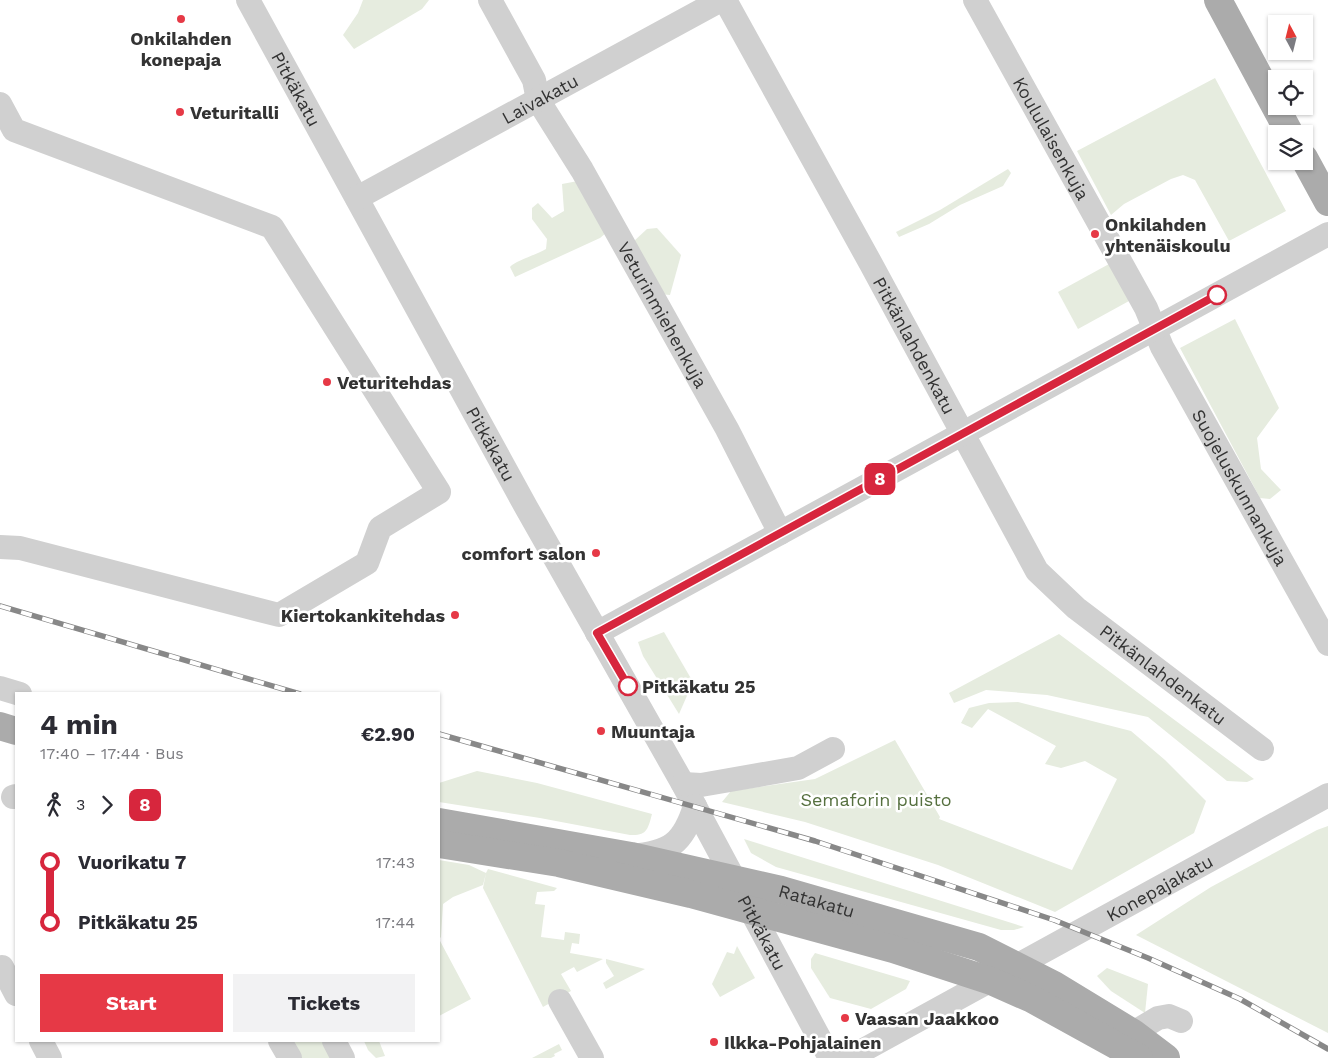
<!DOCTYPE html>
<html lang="en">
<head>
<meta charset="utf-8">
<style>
  body { margin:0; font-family:"Work Sans",sans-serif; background:#f2f2f3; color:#2b2b33; height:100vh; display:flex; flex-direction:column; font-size:19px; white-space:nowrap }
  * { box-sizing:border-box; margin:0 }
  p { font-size:16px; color:#7c7c81 }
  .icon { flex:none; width:28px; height:28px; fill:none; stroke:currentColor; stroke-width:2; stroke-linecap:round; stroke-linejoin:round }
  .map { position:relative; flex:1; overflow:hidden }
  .sheet { position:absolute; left:15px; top:692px; width:425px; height:350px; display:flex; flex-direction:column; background:#fff; border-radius:0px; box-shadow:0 1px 4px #0004 }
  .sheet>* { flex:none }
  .badge { padding:0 10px; border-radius:8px; font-size:18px; line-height:32px }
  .needle { width:32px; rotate:353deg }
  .tools { position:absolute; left:1268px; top:15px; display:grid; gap:10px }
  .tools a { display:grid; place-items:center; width:45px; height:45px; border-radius:0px; background:#fff; box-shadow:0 1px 4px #0004; font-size:25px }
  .map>.badge { position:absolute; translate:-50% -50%; box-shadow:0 0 0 2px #fff }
  .legs { display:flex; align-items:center; gap:8px; height:55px; padding:0 25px; font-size:16px }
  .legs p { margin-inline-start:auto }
  .summary { display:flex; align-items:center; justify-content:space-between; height:85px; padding:0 25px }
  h1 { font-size:28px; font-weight:700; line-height:38px }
  .action { display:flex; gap:10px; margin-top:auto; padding:10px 25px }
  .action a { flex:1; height:58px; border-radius:0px; background:#e63946; color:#fff; font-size:20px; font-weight:700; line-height:58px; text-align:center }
  .action a+a { background:#f2f2f3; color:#2b2b33 }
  ul { padding:0 25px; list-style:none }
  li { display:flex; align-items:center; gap:18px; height:60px; font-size:19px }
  li i { display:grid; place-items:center; width:8px; height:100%; margin:0 6px; background:currentColor }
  li i::after { content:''; width:12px; height:12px; margin:-6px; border:4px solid; border-radius:50%; background:#fff }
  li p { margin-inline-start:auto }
  li:first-child i { background:linear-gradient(#0000 50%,currentColor 0) }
  li:last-child i { background:linear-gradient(currentColor 50%,#0000 0) }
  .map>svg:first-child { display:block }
  .green { fill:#e6ecdf }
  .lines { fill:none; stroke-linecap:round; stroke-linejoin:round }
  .minor { stroke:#d0d0d0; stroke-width:24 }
  .major { stroke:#ababab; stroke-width:28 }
  .rail-casing { stroke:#888; stroke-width:5.5 }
  .rail { stroke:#fff; stroke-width:4; stroke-dasharray:11; stroke-linecap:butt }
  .line-1-casing { stroke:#fff; stroke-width:11 }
  .line-1 { stroke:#d7263d; stroke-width:8 }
  .poi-dot { fill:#e63946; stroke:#fff; stroke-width:2 }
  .stop-1-dot { fill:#fff; stroke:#d7263d; stroke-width:2.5 }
  .labels { text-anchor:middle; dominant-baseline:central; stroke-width:5; stroke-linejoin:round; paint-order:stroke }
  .poi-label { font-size:18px; font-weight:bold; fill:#333; stroke:#fff; text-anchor:start }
  .street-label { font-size:18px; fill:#333; stroke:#fff }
  .stop-label { font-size:18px; font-weight:bold; fill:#333; stroke:#fff; text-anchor:start }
  .park-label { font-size:18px; fill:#56703f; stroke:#fff }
</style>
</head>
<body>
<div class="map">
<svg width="1328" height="1058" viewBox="0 0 1328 1058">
  <rect width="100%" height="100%" fill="#fff"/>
  <g class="green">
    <polygon points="363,0 429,0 422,9 354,49 343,35 358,13"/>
    <polygon points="1215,78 1286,211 1229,241 1195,180 1183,175 1171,179 1124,204 1111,215 1077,151"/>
    <polygon points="1008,169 1011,173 1003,186 960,205 929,224 899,237 896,232 940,210"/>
    <path d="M578,181L607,232L600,238L515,277L510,267C515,261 536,255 546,249L547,239L532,219V208L538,203L552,218L564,211L562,184Z"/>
    <polygon points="657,228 681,255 670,295 659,294 633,242 647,229"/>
    <polygon points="1109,264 1129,301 1078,329 1058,292"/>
    <polygon points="1235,319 1279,408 1257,438 1261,469 1281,490 1270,499 1260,498 1180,348"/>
    <polygon points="664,632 693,682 679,714 643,656 638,642"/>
    <polygon points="1059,634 1254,779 1247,782 1227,781 1148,717 1047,695 986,690 954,703 949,693"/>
    <polygon points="1018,702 1131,731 1165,760 1206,801 1194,833 1055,912 938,865 805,822 722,802 731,791 815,779 895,740 940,817 939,819 1072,870 1117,779 1085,761 1061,768 1045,764 1056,746 988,709 972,728 961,723 969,708 989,703"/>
    <path d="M477,771L537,783L652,814C648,829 647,836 630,835L540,818L439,802V783Z"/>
    <polygon points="1328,826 1328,1033 1136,935 1211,887 1317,830"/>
    <polygon points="744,839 1024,927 1014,930 1001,930 776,867 751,853"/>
    <polygon points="439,860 469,865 486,873 488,869 557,888 554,891 537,892 535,904 545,905 541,937 564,940 565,932 580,934 579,944 572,943 570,953 603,959 577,972 574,967 561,974 571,991 543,1007 483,888 486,873 483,885 453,897 443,904 441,937 439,939 471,999 439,1016"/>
    <polygon points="737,946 755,978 720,997 712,984 727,952 734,954"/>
    <polygon points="815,953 910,981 906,989 871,1009 830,998 811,968 811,959"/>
    <polygon points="606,959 645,969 606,989 603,983 614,976 606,963"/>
    <polygon points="1107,968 1148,984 1145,1013 1111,991 1097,976"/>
    <polygon points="292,1041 322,1041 331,1058 301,1058"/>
    <polygon points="364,1041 379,1041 385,1056 376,1058 368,1050"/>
    <polygon points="559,1044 562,1050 554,1054 555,1056 551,1058 532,1058"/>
  </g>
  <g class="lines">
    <g class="minor">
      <path id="s1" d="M248,0L526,507L683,784L830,1058"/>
      <path id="s2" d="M490,0L534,80L538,100L582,170L727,429L780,533"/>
      <path id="s3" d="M725,0L871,264L1037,571L1076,608L1262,749"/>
      <path id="s4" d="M975,0L1146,308L1162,347L1328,644"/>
      <polyline points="0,104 14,130 272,227 439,492 380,528 367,563 279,615 20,548 0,547"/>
      <path id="s5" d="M357,198L721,0"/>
      <polyline points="597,633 1328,234"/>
      <polyline points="0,688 20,694"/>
      <polyline points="683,784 701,785 798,768 833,749"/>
      <polyline points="13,797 16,796"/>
      <path d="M632,856C670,852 683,844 695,806"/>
      <polyline points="2,967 16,994"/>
      <polyline points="560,1001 592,1058"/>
      <polyline points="1133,1033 1158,1018 1169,1016 1181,1021"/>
      <polyline points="41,1041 50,1058"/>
      <polyline points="280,1041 290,1058"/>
      <polyline points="334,1041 343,1058"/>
      <path id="s6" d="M849,1058L1328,795"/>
    </g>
    <g class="major">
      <polyline points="1218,0 1290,134"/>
      <polyline points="1304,158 1328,202"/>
      <polyline points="0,726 16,731"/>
      <path id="s7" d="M439,822L631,856L781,890L979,947L1054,985L1133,1033L1166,1058"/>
      <polyline points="439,844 559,863 691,894 893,949 991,981 1032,999 1139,1058"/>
    </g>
    <g class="rail-casing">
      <g id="rail">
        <polyline points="0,606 300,694"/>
        <polyline points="439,734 815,841 1054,920 1148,958 1240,999 1328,1049"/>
      </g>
    </g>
    <use href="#rail" class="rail"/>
  </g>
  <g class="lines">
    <g class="line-1-casing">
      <polyline id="line-1" points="628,686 597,633 1217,295"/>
    </g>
    <use href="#line-1" class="line-1"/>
  </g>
  <g class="poi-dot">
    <circle cx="181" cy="19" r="5"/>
    <circle cx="180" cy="112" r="5"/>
    <circle cx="1095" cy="234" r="5"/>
    <circle cx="327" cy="382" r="5"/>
    <circle cx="596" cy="553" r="5"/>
    <circle cx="455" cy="615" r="5"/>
    <circle cx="601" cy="731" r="5"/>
    <circle cx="845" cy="1018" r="5"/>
    <circle cx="714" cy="1042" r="5"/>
  </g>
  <g class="stop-1-dot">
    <circle cx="1217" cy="295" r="9"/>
    <circle cx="628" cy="686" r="9"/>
  </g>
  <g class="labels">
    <g class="poi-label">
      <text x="181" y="38" text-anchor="middle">Onkilahden<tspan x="181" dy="21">konepaja</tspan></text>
      <text x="190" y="112">Veturitalli</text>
      <text x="1105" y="224">Onkilahden<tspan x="1105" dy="21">yhtenäiskoulu</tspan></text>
      <text x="337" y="382">Veturitehdas</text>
      <text x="586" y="553" text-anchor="end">comfort salon</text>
      <text x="445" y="615" text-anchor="end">Kiertokankitehdas</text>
      <text x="611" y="731">Muuntaja</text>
      <text x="855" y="1018">Vaasan Jaakkoo</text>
      <text x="724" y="1042">Ilkka-Pohjalainen</text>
    </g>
    <g class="street-label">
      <text stroke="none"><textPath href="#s1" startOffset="101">Pitkäkatu</textPath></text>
      <text stroke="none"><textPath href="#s5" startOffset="208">Laivakatu</textPath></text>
      <text stroke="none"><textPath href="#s4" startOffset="158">Koululaisenkuja</textPath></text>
      <text stroke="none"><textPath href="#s2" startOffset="360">Veturinmiehenkuja</textPath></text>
      <text stroke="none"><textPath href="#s3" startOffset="394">Pitkänlahdenkatu</textPath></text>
      <text stroke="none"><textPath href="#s1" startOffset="506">Pitkäkatu</textPath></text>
      <text stroke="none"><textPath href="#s4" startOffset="555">Suojeluskunnankuja</textPath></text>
      <text stroke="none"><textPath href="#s3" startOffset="814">Pitkänlahdenkatu</textPath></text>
      <text stroke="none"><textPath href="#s6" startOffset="354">Konepajakatu</textPath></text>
      <text stroke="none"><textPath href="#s7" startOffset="386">Ratakatu</textPath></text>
      <text stroke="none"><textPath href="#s1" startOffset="1065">Pitkäkatu</textPath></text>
    </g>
    <g class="stop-label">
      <text x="642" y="686">Pitkäkatu 25</text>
    </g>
    <g class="park-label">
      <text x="876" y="799">Semaforin puisto</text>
    </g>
  </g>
</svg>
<div class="tools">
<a><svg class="needle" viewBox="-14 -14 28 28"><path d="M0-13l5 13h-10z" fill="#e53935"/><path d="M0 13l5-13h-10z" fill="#7c7c81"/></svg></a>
<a><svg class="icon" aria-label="locate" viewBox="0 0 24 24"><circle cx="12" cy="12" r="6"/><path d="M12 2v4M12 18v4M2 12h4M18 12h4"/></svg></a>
<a><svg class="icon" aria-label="layers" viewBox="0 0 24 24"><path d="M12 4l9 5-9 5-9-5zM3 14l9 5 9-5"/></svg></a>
</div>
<b class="badge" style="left:880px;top:479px;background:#d7263d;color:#fff">8</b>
<section class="sheet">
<div class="summary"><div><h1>4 min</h1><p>17:40 – 17:44 · Bus</p></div><b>€2.90</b></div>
<div class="legs"><svg class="icon" aria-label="walk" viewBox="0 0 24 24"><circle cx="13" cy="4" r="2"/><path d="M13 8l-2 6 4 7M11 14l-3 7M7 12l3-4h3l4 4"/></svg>3<svg class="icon" aria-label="forward" viewBox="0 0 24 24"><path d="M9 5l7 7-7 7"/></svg><b class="badge" style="background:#d7263d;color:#fff">8</b></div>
<ul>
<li><i style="color:#d7263d"></i><b>Vuorikatu 7</b><p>17:43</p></li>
<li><i style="color:#d7263d"></i><b>Pitkäkatu 25</b><p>17:44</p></li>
</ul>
<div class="action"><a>Start</a><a>Tickets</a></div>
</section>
</div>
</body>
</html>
